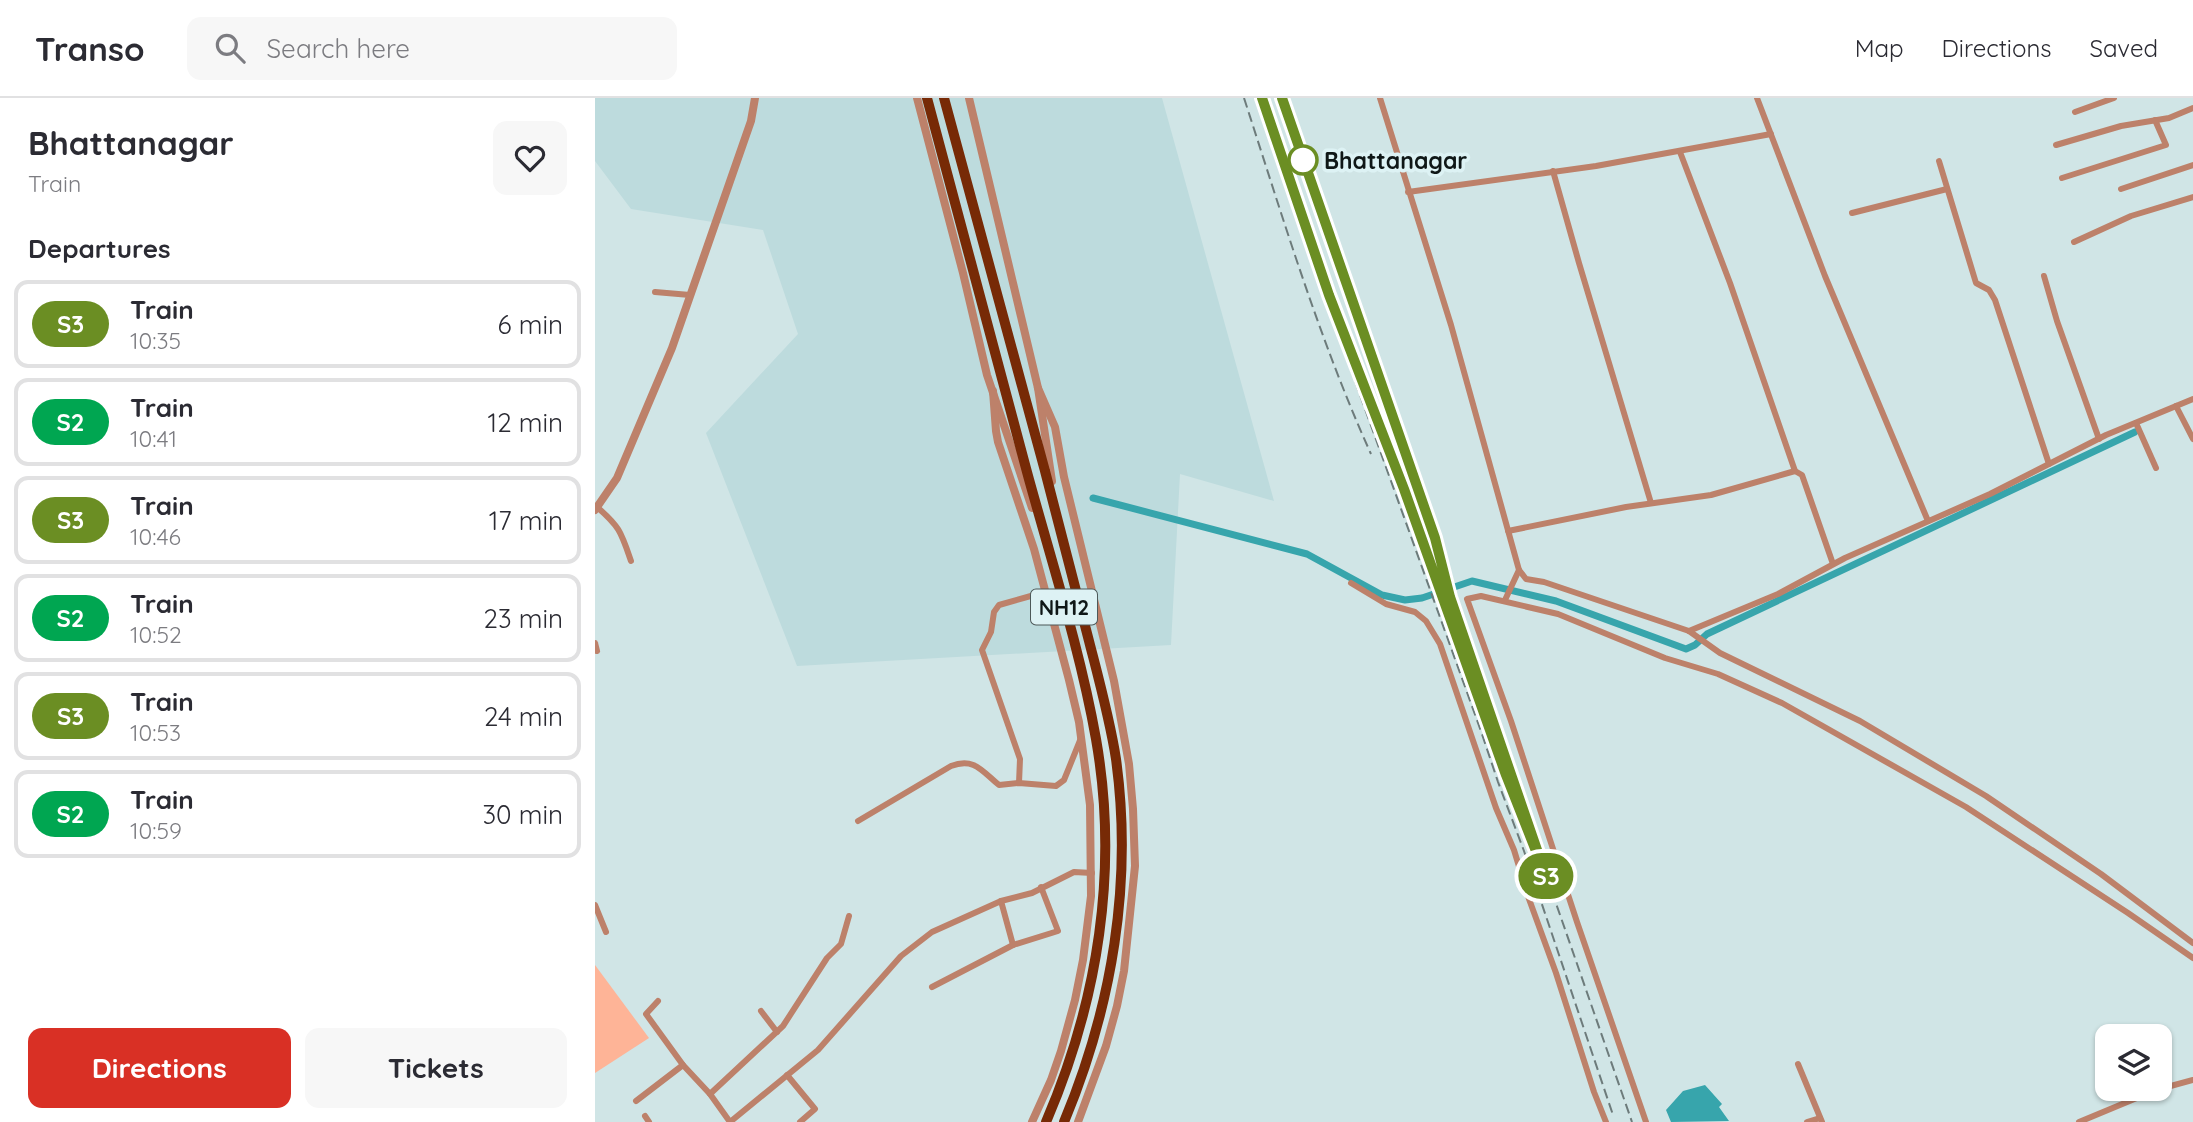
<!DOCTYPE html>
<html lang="en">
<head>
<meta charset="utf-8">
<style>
  body { margin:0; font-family:Quicksand,sans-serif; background:#f7f7f7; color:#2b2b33; height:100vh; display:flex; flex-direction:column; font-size:26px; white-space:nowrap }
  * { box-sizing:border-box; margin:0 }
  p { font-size:23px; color:#7c7c81 }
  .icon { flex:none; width:38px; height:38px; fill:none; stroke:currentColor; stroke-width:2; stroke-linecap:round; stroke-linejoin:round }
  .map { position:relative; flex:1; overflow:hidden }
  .panel { display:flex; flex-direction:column; background:#fff; width:595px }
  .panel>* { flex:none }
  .badge { padding:0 14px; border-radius:23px; font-size:24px; line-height:46px }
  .controls { position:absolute; left:1500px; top:926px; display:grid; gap:14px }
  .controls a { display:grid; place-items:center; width:77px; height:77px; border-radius:14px; background:#fff; box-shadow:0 2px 5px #0004; font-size:35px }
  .map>.badge { position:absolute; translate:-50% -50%; box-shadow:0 0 0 4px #fff }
  h2 { padding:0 28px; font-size:26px; line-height:63px }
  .round { display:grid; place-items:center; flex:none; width:74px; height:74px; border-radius:14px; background:#f7f7f7 }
  .headline { display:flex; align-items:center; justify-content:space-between; height:119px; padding:0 28px }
  h1 { font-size:33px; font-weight:700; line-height:52px }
  .primary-button { display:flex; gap:14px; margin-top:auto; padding:14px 28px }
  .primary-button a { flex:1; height:80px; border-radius:14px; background:#d93025; color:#fff; font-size:28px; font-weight:700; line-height:80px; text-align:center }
  .primary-button a+a { background:#f7f7f7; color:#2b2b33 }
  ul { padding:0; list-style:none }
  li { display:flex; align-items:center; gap:21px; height:88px; margin:0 14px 10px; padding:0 14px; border:4px solid #e1e1e2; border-radius:14px }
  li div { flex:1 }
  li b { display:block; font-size:26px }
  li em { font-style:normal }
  li .badge { min-width:77px; font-weight:700; text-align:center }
  header { display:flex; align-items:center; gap:42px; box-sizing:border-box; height:98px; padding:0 35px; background:#fff; border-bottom:2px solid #e1e1e2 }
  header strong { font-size:33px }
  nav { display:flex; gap:38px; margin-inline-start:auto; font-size:24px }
  .search { width:490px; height:63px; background:#f7f7f7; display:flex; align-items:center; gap:18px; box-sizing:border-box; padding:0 24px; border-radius:14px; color:#7c7c81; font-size:26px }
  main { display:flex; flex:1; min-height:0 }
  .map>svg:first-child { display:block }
  .built { fill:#bddbdd }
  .green { fill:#feb497 }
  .water { fill:#37a5ac }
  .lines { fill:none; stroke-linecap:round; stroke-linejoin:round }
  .canal { stroke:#37a5ac; stroke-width:7 }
  .minor { stroke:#bd816a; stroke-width:6 }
  .tertiary { stroke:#bd816a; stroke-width:8 }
  .trunk { stroke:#772a06; stroke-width:10 }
  .rail { stroke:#6d7b7b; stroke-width:2; stroke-dasharray:10 5; stroke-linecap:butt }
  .line-casing { stroke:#fff; stroke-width:16 }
  .line { stroke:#6b8e23; stroke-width:10 }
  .stop-dot { fill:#fff; stroke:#6b8e23; stroke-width:3.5 }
  .labels { text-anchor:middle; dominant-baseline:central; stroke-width:7; stroke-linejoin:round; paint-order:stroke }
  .shield { fill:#ddf2f4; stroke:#4d5959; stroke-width:2 }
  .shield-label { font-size:21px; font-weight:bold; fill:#0f1717 }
  .stop-label { font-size:23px; font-weight:bold; fill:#0f1717; stroke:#ddf2f4; text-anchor:start }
</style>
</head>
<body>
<header>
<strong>Transo</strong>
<div class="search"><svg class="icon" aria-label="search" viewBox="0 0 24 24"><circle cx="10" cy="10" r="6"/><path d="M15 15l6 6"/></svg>Search here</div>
<nav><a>Map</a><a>Directions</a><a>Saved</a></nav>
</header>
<main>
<section class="panel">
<div class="headline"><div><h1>Bhattanagar</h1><p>Train</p></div><a class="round"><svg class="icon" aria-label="heart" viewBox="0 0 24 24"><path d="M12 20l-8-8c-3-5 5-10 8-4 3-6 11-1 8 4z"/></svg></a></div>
<h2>Departures</h2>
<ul>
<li><span class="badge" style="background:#6b8e23;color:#fff">S3</span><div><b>Train</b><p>10:35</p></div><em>6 min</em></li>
<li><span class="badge" style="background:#00a651;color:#fff">S2</span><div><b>Train</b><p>10:41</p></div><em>12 min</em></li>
<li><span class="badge" style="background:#6b8e23;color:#fff">S3</span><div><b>Train</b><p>10:46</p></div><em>17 min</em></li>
<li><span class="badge" style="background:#00a651;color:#fff">S2</span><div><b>Train</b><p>10:52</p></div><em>23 min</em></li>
<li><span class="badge" style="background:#6b8e23;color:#fff">S3</span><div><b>Train</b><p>10:53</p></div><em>24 min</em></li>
<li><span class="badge" style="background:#00a651;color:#fff">S2</span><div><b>Train</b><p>10:59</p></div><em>30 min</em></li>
</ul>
<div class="primary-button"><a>Directions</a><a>Tickets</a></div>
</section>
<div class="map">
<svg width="1598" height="1024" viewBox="0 0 1598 1024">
  <rect width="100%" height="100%" fill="#d0e5e6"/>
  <polygon class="built" points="0,0 567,0 679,403 585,376 576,547 202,568 111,335 203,236 168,132 36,111 0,63"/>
  <polygon class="green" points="0,867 54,940 0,975"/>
  <polygon class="water" points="1110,987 1127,1006 1124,1009 1134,1023 1076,1024 1071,1012 1088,993"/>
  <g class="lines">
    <polyline class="canal" points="498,400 712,456 787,497 810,502 827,500 877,483 961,503 1091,551 1100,547 1112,536 1540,334"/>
    <g class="minor">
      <polyline points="785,0 856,227 924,472 931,481 949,484 1094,533 1125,555 1265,623 1391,698 1506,776 1598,845"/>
      <polyline points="1162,0 1230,178 1333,423"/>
      <polyline points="1480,14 1519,0"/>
      <polyline points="1461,47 1526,28 1574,20 1598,10"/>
      <polyline points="1085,54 1135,185 1200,373 1207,377 1238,466"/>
      <polyline points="1344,63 1381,185 1394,192 1400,202 1454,366"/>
      <polyline points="958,73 984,165 1056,405"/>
      <polyline points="1467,80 1571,47 1560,22"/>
      <polyline points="1526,91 1598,67"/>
      <polyline points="813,94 1001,68 1176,36"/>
      <polyline points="1257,115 1352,91"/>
      <polyline points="1479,144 1536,118 1598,99"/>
      <polyline points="1449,178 1462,223 1504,341"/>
      <polyline points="60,194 95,197"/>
      <polyline points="1581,308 1598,341"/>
      <polyline points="1541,325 1561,370"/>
      <path d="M2,409C25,429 26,434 36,463"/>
      <polyline points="913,433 1031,409 1116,397 1200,373"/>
      <polyline points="756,485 791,506 820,514 831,523 845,546 901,710 919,752 934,801 961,875 999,994 1011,1024"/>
      <polyline points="910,502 924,472"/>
      <polyline points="1094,533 1183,496 1250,460 1395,396 1511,337 1598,301"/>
      <polyline points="0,545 2,553"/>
      <polyline points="424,685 425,661 387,552 396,534 399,514 404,507 450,494"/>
      <path d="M263,723L356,668C379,659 387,673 404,687L424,685L461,688L469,682L486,640"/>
      <polyline points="406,803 418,847"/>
      <polyline points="0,807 11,834"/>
      <polyline points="337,889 418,847 463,833 446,789"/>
      <polyline points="63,903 51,916 88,967 115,996"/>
      <polyline points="166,913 182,934"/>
      <polyline points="1203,966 1227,1024"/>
      <polyline points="192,977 220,1011 205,1024"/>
      <polyline points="41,1003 88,967"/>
      <polyline points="50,1018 54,1024"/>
      <polyline points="135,1024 223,952 306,858 337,834 406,803 437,795 479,774 497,775"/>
      <polyline points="135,1024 115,996 188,928 232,860 246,846 254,818"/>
      <polyline points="1051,1024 982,824 916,623 872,501 886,498 963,516 1070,560 1123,576 1187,605 1371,709 1533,815 1598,860"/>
      <polyline points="1212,1024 1225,1020"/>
      <polyline points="1484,1024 1561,992 1598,982"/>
    </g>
    <g class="tertiary">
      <polyline points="322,0 368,175 392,277 437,410"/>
      <polyline points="374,0 443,290 457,383"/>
      <polyline points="443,290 460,329 469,379 519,583 534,666 538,711 540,768 529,873 522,908 511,948 483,1024"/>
      <polyline points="398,293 401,333 403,344 439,451 474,582 484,624 495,707 496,798 488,862 480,902 466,953 456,982 437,1024"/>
      <polyline points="0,412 22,380 77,250 156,23 160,0"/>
    </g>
    <g class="trunk">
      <path d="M332,0C366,125 398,250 432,374C456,462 485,551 501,641C524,772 503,903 451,1024"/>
      <path d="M349,0C382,125 416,249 450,373C465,430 479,486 494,543C504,582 515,622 521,661C538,785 517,909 469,1024"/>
    </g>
    <g class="rail">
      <path d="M649,0C688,120 724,241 776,356"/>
      <polyline points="662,0 719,169 887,636 903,684 929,753 1018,1017"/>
      <polyline points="681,0 1037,1024"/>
      <polyline points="772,231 792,287"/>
    </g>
  </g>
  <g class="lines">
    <g class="line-casing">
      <polyline id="line" points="667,0 734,197 809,391 911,677 952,781 855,499 840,440 687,0"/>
    </g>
    <use href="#line" class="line"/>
  </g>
  <circle class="stop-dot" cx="708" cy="62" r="14"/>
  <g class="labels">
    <rect class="shield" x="436" y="491.5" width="66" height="35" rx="5"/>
    <g class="shield-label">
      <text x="469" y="509">NH12</text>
    </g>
    <g class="stop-label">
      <text x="729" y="62">Bhattanagar</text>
    </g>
  </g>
</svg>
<div class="controls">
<a><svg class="icon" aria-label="layers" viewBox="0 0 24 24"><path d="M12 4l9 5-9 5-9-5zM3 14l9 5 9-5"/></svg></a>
</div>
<b class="badge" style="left:951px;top:778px;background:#6b8e23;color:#fff">S3</b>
</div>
</main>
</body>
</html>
